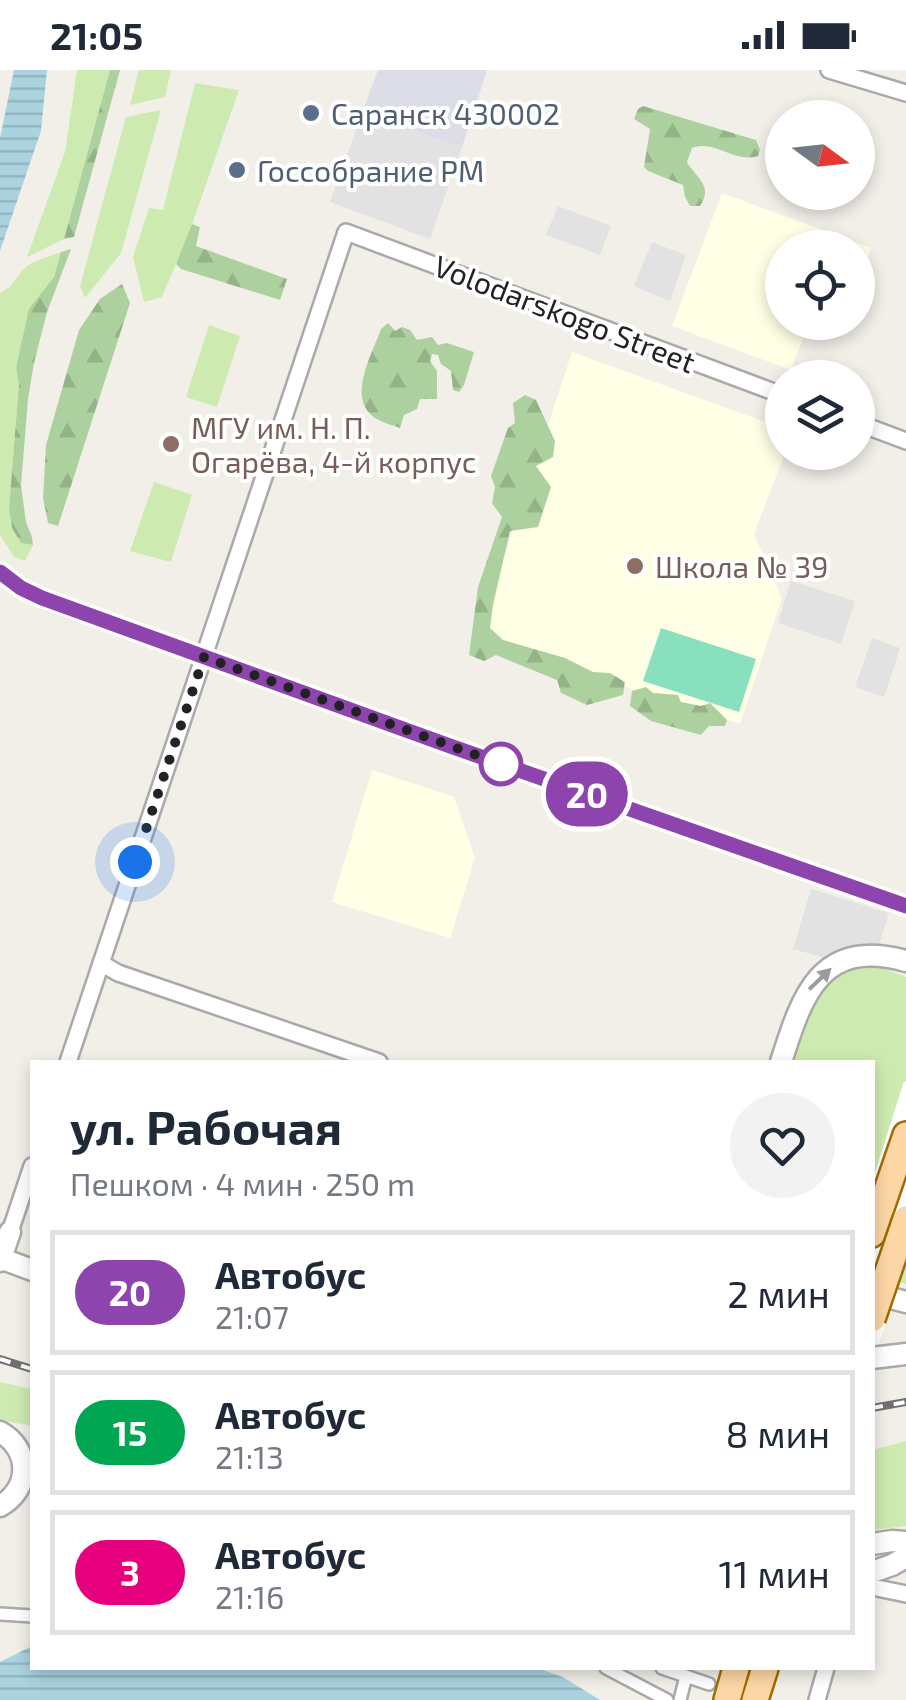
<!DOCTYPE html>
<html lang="ru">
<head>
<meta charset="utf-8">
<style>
  body { margin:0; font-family:"Exo 2",sans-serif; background:#f2f2f3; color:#1f2937; height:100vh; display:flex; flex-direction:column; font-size:38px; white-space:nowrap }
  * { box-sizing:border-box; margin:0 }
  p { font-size:32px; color:#747a83 }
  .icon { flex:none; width:55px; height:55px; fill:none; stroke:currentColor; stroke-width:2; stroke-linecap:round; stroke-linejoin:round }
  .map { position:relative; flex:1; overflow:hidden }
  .side { position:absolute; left:30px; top:990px; width:845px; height:610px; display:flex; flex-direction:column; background:#fff; border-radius:0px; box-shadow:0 5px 15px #0003 }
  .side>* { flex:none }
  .badge { padding:0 20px; border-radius:32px; font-size:35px; line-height:65px }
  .needle { width:65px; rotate:105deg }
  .controls { position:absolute; left:765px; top:30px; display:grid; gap:20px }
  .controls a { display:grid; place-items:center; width:110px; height:110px; border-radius:50%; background:#fff; box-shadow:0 5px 15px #0003; font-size:50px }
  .you { position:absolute; width:50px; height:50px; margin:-25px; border:8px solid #fff; border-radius:50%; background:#1a73e8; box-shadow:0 0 0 15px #1a73e833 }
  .map>.badge { position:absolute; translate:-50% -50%; box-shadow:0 0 0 5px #fff }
  .round { display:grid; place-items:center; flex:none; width:105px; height:105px; border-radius:52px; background:#f2f2f3 }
  .overview { display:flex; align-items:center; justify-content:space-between; height:170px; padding:0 40px }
  h1 { font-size:48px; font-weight:700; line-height:75px }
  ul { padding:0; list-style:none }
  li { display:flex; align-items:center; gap:30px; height:125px; margin:0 20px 15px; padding:0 20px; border:5px solid #e0e1e3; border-radius:0px }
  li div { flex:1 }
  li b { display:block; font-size:38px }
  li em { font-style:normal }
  li .badge { min-width:110px; font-weight:700; text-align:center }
  .status { display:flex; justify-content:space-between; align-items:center; height:70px; padding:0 50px; background:#fff; direction:ltr }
  .status svg { height:28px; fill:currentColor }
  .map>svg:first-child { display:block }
  .education { fill:#ffffe5 }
  .grass { fill:#cdebb0 }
  .forest { fill:url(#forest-firs) }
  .pitch { fill:#88e0be }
  .parking { fill:#e2e2e2 }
  .plaza { fill:#dddde8 }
  .water { fill:url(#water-rules) }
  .pier { fill:#fff }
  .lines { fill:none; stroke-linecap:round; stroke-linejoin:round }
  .pedestrian-casing { stroke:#a9a9a9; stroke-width:16 }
  .minor-casing { stroke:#a9a9a9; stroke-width:20 }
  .tertiary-casing { stroke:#a9a9a9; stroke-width:25 }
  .primary-casing { stroke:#a06b00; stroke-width:30 }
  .pedestrian { stroke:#fff; stroke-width:11 }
  .minor { stroke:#fff; stroke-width:15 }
  .tertiary { stroke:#fff; stroke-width:20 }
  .primary { stroke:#fcd6a4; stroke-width:25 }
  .rail-casing { stroke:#707070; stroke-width:8 }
  .rail { stroke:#fff; stroke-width:4; stroke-dasharray:11; stroke-linecap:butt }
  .primary-bridge-casing { stroke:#a06b00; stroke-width:30; stroke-linecap:butt }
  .primary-bridge { stroke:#fcd6a4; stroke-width:25 }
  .oneway { fill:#9c9c9c }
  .line-casing { stroke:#fff; stroke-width:22 }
  .line { stroke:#8e44ad; stroke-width:15 }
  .walk { stroke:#222; stroke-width:10; stroke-dasharray:0 18 }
  .service-dot { fill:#5c6f8a; stroke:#fff; stroke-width:4 }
  .education-dot { fill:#8d6e63; stroke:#fff; stroke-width:4 }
  .stop-dot { fill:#fff; stroke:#8e44ad; stroke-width:5 }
  .labels { text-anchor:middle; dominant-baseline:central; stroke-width:8; stroke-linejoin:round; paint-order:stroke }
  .service-label { font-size:30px; fill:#4e5e75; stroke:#fff; text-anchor:start }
  .street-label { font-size:30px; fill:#222; stroke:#fff }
  .education-label { font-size:30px; fill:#785e54; stroke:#fff; text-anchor:start }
</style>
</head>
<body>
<div class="status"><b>21:05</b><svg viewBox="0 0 49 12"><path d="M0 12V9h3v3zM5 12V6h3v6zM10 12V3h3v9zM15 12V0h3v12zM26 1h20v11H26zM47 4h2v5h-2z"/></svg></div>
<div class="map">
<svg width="906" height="1630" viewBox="0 0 906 1630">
  <defs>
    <pattern id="forest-firs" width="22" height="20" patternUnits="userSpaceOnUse" patternTransform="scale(2.5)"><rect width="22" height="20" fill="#add19e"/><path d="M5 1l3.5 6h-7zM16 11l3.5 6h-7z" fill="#95b388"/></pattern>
    <pattern id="water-rules" width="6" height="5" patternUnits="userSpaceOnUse" patternTransform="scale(2.5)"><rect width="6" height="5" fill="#aad3df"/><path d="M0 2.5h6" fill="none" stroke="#92b5bf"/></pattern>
  </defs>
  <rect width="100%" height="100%" fill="#f2efe9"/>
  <g class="education">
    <polygon points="722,123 871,178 858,213 858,178 782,178 782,252 809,253 791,300 672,256"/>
    <polygon points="572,282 782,358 782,382 785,383 754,464 782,528 740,654 477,569"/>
    <polygon points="372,700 454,727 475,788 450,868 332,832"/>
  </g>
  <g class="grass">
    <polygon points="77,0 110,0 64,169 27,187 65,82"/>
    <polygon points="139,0 171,0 165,27 130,35"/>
    <polygon points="195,13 239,20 189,163 162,227 144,232 133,187 149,138 163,140"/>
    <polygon points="161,40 121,183 85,228 80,216 126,47"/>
    <path d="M61,182L54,207L43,223L23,270L16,298L19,314L9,438L12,458L21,473L33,475L25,491L14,487L0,465V223C16,216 17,202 30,194C39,189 51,186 61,182Z"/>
    <polygon points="209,255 240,266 217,337 186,327"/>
    <polygon points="154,412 192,425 171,492 130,481"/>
    <polygon points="858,897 880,897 906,907 906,1214 873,1204 872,992 794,992 813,935 829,911"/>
    <polygon points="0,1312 32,1319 32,1356 0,1350"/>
    <polygon points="906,1371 906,1456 873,1460 873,1380"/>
  </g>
  <g class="forest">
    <polygon points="110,0 120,0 74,167 64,169"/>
    <path d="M643,36L756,70L760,80L758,86C735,94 715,69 692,78L687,92C696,108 714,116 700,136H690L685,127L683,115L648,101L644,97L650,59L634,49L638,39Z"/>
    <polygon points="192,154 200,157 196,176 287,209 280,230 181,199 176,194"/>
    <polygon points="71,179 47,242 34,293 28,329 21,416 26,452 32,467 33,475 21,473 12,458 9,438 19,314 16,298 29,239 54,207 61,182"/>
    <polygon points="122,214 130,233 58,456 48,453 43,428 46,375 79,260 100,229"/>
    <path d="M388,253L395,261L402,257L410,260L417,270L432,267L438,275L447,273L474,282L464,315L459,322L453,320L451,301L441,294L438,285L432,284L430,291L437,301V329H420L417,339L404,345L400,358C393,355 383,353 377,349C345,330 372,285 381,259Z"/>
    <polygon points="525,325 536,330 555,371 553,387 536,396 551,417 538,457 510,461 493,535 490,558 503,570 565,588 593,602 610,603 625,612 623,625 587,635 561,623 557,610 496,585 484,591 469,585 478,517 502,447 492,433 495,417 491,406 508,358 515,353 513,333"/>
    <polygon points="646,617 653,623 678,625 681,632 701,636 710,633 727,650 725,656 709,656 701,665 651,651 630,636 632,621"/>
  </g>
  <polygon class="pitch" points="661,558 756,589 739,642 643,611"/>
  <g class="parking">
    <polygon points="362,43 462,77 430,169 330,132"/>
    <polygon points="558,136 611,156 600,185 546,165"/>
    <polygon points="652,172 686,185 670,231 634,216"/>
    <polygon points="791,511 855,531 841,574 778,553"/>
    <polygon points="872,568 900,578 884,627 855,617"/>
    <polygon points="811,819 889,843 878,878 829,889 793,879"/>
  </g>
  <polygon class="plaza" points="378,0 487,0 462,77 362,43"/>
  <g class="water">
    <polygon points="14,0 47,0 41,61 0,181 0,68"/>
    <polygon points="32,1576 32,1598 537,1598 563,1607 600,1630 0,1630 0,1592"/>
  </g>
  <polygon class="pier" points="904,1011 906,1012 906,1192 873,1292 873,1109"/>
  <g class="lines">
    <g class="pedestrian-casing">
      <g id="pedestrian">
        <polyline points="0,1544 32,1546"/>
        <polyline points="606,1598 667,1630"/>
        <polyline points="662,1598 709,1614"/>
        <polyline points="680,1630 686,1606"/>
      </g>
    </g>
    <g class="minor-casing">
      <g id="minor">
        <polyline points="829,0 906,23"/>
        <polyline points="858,353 906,371"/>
        <polyline points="0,502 21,517 42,529 465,681 906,836"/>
        <polyline points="101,893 118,903 379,992"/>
        <polyline points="68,992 346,162 782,325"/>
        <polyline points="10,1162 32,1096"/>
        <polyline points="872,1517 906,1524"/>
        <polyline points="817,1630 826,1598"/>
      </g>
    </g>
    <g class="tertiary-casing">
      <g id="tertiary">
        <path d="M781,992C802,926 820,867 906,891"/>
        <polyline points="0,1188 32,1200"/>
        <polyline points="0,1191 10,1162"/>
        <polyline points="872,1223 906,1232"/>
        <polyline points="872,1288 906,1284"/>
        <path d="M0,1362C31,1379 31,1419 0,1436"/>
        <polyline points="872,1474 892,1471 906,1472"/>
        <polyline points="872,1502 892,1495 906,1487"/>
      </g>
    </g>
    <g class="primary-casing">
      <g id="primary">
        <polyline points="872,1164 906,1065"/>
        <polyline points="727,1630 736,1598"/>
        <polyline points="755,1630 765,1598"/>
      </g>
    </g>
    <use href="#pedestrian" class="pedestrian"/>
    <use href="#minor" class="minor"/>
    <use href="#tertiary" class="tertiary"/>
    <use href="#primary" class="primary"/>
    <g class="rail-casing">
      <g id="rail">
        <polyline points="0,1289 32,1299"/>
        <polyline points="872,1338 906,1332"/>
      </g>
    </g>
    <use href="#rail" class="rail"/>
    <g class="primary-bridge-casing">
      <polyline id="primary-bridge" points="872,1249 906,1149"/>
    </g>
    <use href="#primary-bridge" class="primary-bridge"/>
  </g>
  <defs><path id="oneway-solid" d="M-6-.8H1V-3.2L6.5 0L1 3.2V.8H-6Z" transform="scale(2.5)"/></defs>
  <use class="oneway" href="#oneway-solid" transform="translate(820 909) rotate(-44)"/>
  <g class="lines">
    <g class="line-casing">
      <polyline id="line" points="0,502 21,518 42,528 450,676 906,836"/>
    </g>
    <use href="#line" class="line"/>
    <polyline class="walk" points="135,792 204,587 501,694"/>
  </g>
  <g class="service-dot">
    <circle cx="311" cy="43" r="10"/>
    <circle cx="237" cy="100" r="10"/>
  </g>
  <g class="education-dot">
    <circle cx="171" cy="374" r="10"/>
    <circle cx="635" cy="496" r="10"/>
  </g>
  <circle class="stop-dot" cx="501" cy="694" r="20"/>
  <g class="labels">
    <g class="service-label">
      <text x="331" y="43">Саранск 430002</text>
      <text x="257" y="100">Госсобрание РМ</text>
    </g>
    <g class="street-label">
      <text transform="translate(565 243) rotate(21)">Volodarskogo Street</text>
    </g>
    <g class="education-label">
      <text x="191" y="357">МГУ им. Н. П.<tspan x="191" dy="34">Огарёва, 4-й корпус</tspan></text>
      <text x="655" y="496">Школа № 39</text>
    </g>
  </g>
</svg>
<div class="controls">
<a><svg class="needle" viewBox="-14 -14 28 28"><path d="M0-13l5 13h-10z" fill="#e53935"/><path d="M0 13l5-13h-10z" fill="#747a83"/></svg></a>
<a><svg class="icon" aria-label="locate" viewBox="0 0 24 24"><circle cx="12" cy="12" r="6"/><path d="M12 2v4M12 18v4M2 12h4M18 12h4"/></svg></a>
<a><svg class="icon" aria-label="layers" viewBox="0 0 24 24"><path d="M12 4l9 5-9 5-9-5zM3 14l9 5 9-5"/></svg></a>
</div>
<div class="you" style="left:135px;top:792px"></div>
<b class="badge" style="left:587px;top:724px;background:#8e44ad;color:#fff">20</b>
<section class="side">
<div class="overview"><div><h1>ул. Рабочая</h1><p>Пешком · 4 мин · 250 m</p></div><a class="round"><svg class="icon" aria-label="heart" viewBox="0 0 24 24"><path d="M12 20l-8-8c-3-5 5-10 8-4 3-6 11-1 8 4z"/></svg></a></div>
<ul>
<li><span class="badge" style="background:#8e44ad;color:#fff">20</span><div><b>Автобус</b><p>21:07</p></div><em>2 мин</em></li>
<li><span class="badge" style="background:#00a651;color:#fff">15</span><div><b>Автобус</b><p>21:13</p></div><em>8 мин</em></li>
<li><span class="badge" style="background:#e6007e;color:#fff">3</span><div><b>Автобус</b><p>21:16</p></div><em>11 мин</em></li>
</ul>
</section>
</div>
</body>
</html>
